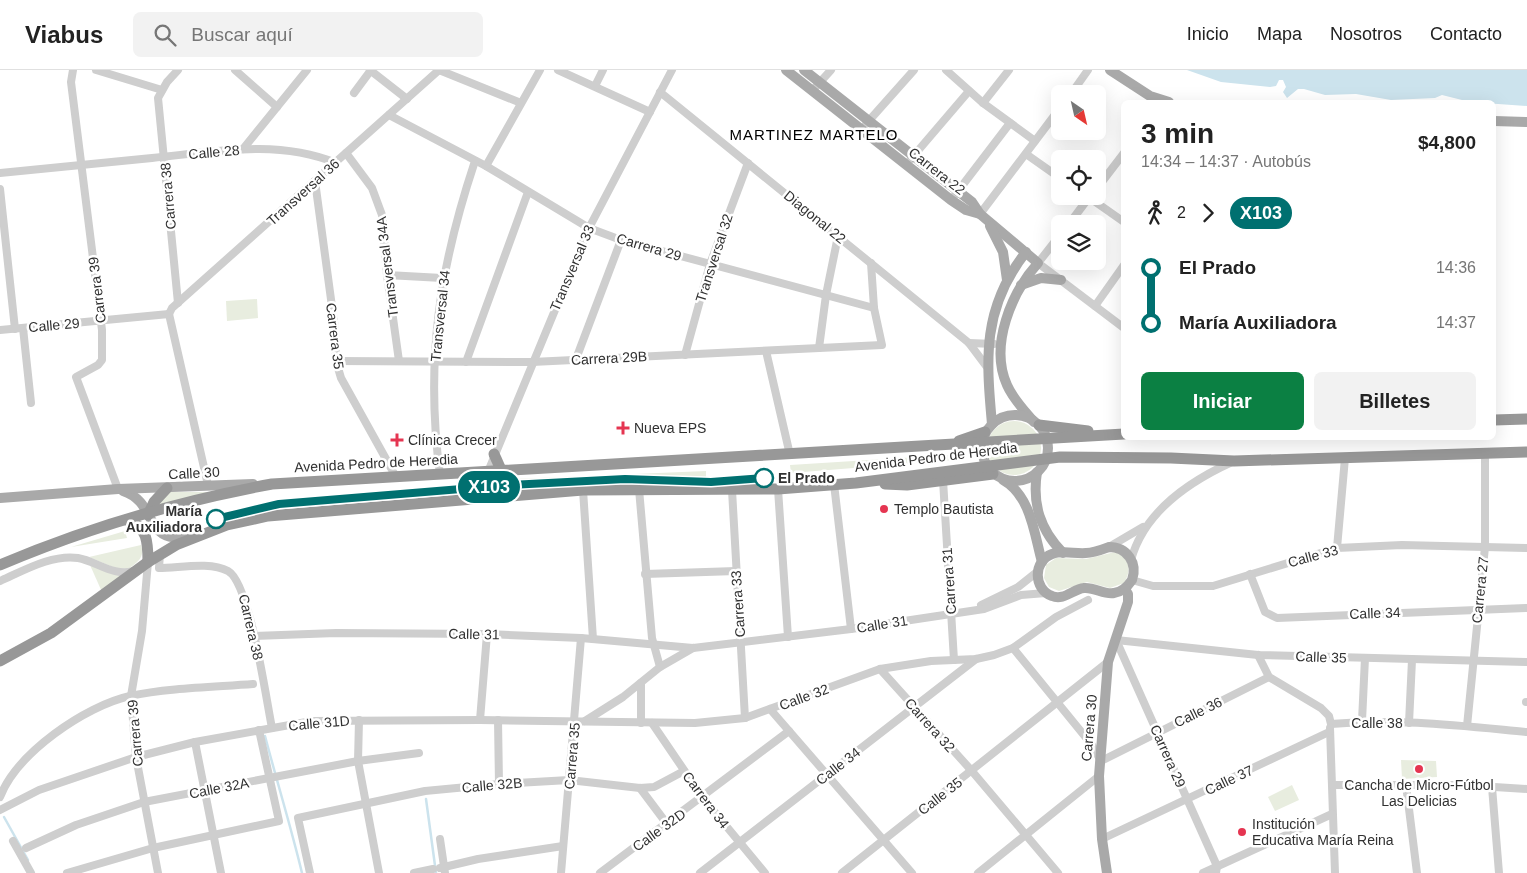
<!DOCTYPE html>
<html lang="es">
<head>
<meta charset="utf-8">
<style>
  body { margin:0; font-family:Helvetica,sans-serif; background:#f2f2f2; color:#222; height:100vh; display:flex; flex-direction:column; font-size:19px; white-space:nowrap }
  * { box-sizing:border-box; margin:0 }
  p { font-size:16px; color:#767676 }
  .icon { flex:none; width:28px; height:28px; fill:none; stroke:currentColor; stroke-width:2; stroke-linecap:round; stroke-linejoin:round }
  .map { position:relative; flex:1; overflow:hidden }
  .drawer { position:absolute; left:1121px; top:30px; width:375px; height:340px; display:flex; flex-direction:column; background:#fff; border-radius:8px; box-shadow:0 5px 20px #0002 }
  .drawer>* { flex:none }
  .badge { padding:0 10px; border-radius:16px; font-size:18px; line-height:32px }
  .needle { width:32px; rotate:146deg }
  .fabs { position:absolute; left:1051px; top:15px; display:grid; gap:10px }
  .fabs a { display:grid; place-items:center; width:55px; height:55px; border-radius:8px; background:#fff; box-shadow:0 5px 20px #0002; font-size:25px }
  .map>.badge { position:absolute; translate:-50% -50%; box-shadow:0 0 0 2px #fff }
  .legs { display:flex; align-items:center; gap:8px; height:55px; padding:0 20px; font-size:16px }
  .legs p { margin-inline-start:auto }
  .summary { display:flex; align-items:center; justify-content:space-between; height:85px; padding:0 20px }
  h1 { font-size:28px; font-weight:700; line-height:38px }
  .action { display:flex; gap:10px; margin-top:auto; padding:10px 20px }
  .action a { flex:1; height:58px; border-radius:8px; background:#0b8043; color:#fff; font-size:20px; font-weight:700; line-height:58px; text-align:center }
  .action a+a { background:#f2f2f2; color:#222 }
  ul { padding:0 20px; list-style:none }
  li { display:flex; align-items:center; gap:18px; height:55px; font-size:19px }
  li i { display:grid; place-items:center; width:8px; height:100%; margin:0 6px; background:currentColor }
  li i::after { content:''; width:12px; height:12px; margin:-6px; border:4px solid; border-radius:50%; background:#fff }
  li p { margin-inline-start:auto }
  li:first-child i { background:linear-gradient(#0000 50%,currentColor 0) }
  li:last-child i { background:linear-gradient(currentColor 50%,#0000 0) }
  header { display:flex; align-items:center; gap:30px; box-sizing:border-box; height:70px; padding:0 25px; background:#fff; border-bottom:1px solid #e0e0e0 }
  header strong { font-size:24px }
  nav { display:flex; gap:28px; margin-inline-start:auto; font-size:18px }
  .search { width:350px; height:45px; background:#f2f2f2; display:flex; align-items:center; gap:12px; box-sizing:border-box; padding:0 18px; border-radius:8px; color:#767676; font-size:19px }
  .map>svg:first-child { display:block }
  .green { fill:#e8eddf }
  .water { fill:#cce3ed }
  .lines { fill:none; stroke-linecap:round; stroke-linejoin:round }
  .stream { stroke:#cce3ed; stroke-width:2.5 }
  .minor { stroke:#cecece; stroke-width:8 }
  .major { stroke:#a9a9a9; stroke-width:10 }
  .highway { stroke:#989898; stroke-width:11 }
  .line-1-casing { stroke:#fff; stroke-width:11 }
  .line-1 { stroke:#007070; stroke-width:8 }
  .poi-dot { fill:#e53551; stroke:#fff; stroke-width:2 }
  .stop-1-dot { fill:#fff; stroke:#007070; stroke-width:2.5 }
  .labels { text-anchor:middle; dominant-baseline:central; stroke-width:5; stroke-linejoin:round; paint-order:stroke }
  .street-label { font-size:14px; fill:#313131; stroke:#fff }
  .poi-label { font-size:14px; fill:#313131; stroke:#fff; text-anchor:start }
  .stop-label { font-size:14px; font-weight:bold; fill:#313131; stroke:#fff; text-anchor:start }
  .neighbourhood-label { font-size:15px; letter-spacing:1px; fill:#000; stroke:#fff }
</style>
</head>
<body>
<header>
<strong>Viabus</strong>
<div class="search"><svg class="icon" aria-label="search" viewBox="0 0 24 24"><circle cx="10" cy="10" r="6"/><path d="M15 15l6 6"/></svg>Buscar aquí</div>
<nav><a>Inicio</a><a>Mapa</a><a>Nosotros</a><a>Contacto</a></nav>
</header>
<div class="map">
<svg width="1527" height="803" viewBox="0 0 1527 803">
  <rect width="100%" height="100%" fill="#fff"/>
  <g class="green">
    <polygon points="257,229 258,248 227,251 226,231"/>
    <circle cx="1014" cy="378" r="27"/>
    <polygon points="965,384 966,389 791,403 790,395"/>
    <polygon points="706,401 706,408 623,407 515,412 515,409"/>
    <polygon points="164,422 215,422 157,438"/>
    <polygon points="125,461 127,468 71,477"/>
    <path d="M141,475C145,487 138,492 128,499L115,498L89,487Z"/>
    <path d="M1115,482C1130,488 1132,500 1124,513L1110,518L1087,512L1059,521L1049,517L1044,508L1046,495L1056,488L1086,489Z"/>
    <polygon points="90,495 121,506 102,522"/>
    <polygon points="1401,690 1436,691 1437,707 1402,709"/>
    <polygon points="1292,715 1299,730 1275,741 1268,727"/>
  </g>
  <polygon class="water" points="1187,0 1527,0 1527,36 1470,32 1442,25 1435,28 1391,30 1356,24 1325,25 1304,19 1298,19 1287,28 1283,22 1286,17 1283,10 1279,10 1276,16 1270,17 1221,12"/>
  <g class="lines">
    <g class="stream">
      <path d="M265,666C277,712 291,757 302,803"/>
      <polyline points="426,729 436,803"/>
      <polyline points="4,747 28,790"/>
    </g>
    <g class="minor">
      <polyline points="73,0 71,12 102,260 102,290 98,295 76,307 118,419"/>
      <polyline points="96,0 162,20"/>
      <polyline points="235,0 277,37"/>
      <polyline points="370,0 407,29"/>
      <polyline points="439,0 521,33"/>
      <polyline points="558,0 650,42"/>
      <polyline points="946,0 983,33 1035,71"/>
      <polyline points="595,16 603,0"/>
      <polyline points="812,21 831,0"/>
      <polyline points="660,22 969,273 987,297"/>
      <polyline points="354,23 371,0"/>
      <polyline points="1071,24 1088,0"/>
      <polyline points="983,33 1009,0"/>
      <polyline points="389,45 486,96 589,158 621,170 874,238"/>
      <polyline points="866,54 914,0"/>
      <polyline points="243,79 307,0"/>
      <polyline points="346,83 372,118 382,145 387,205 399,291"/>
      <polyline points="1026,84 1060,108"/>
      <polyline points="910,90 969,21"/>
      <polyline points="486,96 540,0"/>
      <path d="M0,103C51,98 101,93 152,88C213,82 277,69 336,93"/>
      <polyline points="315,111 335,259 336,291 341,308 396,407"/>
      <polyline points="1098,117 1124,83"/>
      <polyline points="0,119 15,259"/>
      <polyline points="955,125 1010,53"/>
      <polyline points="1087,126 1124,152"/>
      <polyline points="980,144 1060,38"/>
      <polyline points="1069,154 1090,126"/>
      <polyline points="1060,165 1038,193 1124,258"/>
      <polyline points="387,205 442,208"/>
      <polyline points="178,233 158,28 167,12 178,0"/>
      <polyline points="1095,236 1124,195"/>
      <polyline points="169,244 172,238 439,0"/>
      <polyline points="169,244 208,415"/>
      <polyline points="23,258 31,333"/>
      <polyline points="0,260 169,244"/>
      <polyline points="969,273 994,274"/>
      <polyline points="819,278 826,225 838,166"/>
      <polyline points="766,281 790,385"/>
      <polyline points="685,285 710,194 748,93"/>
      <polyline points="576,289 621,170"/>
      <polyline points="336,291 532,292 882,275 874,238 871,193"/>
      <polyline points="466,292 528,122"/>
      <polyline points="487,402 498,414 517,425"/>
      <path d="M440,405C425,291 439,199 475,91"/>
      <polyline points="943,410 954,590"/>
      <polyline points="834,414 851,559"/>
      <polyline points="639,419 652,568 660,597"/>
      <polyline points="778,419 788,567"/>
      <polyline points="583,420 593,569"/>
      <polyline points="732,420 745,648"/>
      <polyline points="452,427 473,418 485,409 589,158 672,0"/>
      <polyline points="1109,477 1143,457"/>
      <polyline points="1337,478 1345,388"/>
      <path d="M160,484L159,498C179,498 210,491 228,501C250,513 266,629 272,658"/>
      <path d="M1131,490C1144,442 1188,412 1232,392"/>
      <polyline points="148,492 142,561 131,626 136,687 158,803"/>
      <polyline points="645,504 736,501"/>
      <polyline points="1250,504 1265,542 1277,548 1527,538"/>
      <polyline points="1132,510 1153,516 1213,516 1337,478 1402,475 1527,478"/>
      <path d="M0,511C23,501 52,484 78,488C96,491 114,507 133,501"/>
      <polyline points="981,535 1018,517 1037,502"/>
      <polyline points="254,566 336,563 487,564 581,568 693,578 851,559 984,539 1021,525 1046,523"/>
      <polyline points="1116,570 1258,585 1527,592"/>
      <polyline points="1116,570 1217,796 1216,803"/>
      <polyline points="1013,578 1092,675 1101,691 1269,607"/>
      <polyline points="1258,585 1269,607 1321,638 1329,646 1331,654"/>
      <polyline points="880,599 971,700 1058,803"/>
      <polyline points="641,613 641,653"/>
      <polyline points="1526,632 1527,632"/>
      <polyline points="770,639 912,803"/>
      <polyline points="359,650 358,691 379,803"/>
      <polyline points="480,650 487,564"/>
      <polyline points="498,650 499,714"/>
      <polyline points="585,651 623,627 660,597 693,578"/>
      <polyline points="1362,651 1365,588"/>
      <polyline points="652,653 703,728 765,803"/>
      <polyline points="1409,653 1412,590"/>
      <path d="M1331,654C1396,648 1462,656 1527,662"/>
      <polyline points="1467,656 1485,477 1485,384"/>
      <polyline points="1330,658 1335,803"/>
      <polyline points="195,672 221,803"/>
      <polyline points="1333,715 1463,715 1527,719"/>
      <polyline points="1406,715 1417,803"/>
      <polyline points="1492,717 1499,803"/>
      <polyline points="640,718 667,754"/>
      <path d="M0,727C17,683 85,636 130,626C167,618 214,617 253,614"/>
      <polyline points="0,740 39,720 136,687 195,672 312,651 480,650 695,653 745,648 880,599 931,591 976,589 994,585 1013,578 1056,547 1088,530"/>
      <polyline points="440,769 445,803"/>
      <polyline points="1102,769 1329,662"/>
      <polyline points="13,771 31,803"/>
      <polyline points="26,778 76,755 144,732 358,691 419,683"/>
      <polyline points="440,798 478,789 563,776"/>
      <polyline points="67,803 153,778 279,751 259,660"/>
      <polyline points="310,803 298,748 425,721 499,714 569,710 640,718 654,717 684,701"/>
      <polyline points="414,803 433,799"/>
      <polyline points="561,803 581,568"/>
      <polyline points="600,803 789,661"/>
      <polyline points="700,803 976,589"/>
      <polyline points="842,803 1108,592"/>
      <polyline points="978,803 1099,706"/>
      <polyline points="1203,803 1332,744"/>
    </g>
    <g class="major">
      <polyline points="786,0 951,130 966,140 980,144"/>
      <path d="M804,0L972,132L980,144L1038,193C1012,222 989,275 1007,315C1013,329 1024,340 1034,352"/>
      <polyline points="1110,0 1150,26 1169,32"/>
      <polyline points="1494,51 1527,52"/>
      <polyline points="990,156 1003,182 1007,210"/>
      <polyline points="1021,215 1041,208 1061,210"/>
      <circle cx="1015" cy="378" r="33"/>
      <path d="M992,354C986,288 982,238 1026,182"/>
      <path d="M1037,402C1032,434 1040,460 1063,483"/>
      <path d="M1003,410C1031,426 1034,463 1042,492"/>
      <path d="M123,421C160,433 141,477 193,466"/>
      <polyline points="0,428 118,419 253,414"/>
      <path d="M1109,477C1127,477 1138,493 1132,510C1128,516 1122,522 1114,523C1104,525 1095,517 1084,518C1073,519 1064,531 1052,526C1033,519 1033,491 1052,484C1062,480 1075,484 1086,483C1094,483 1101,480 1109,477Z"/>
      <polyline points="1107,803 1102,769 1099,706 1108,592 1128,532 1128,524 1125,519"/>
    </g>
    <g class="highway">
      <polyline points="1494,350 1527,349"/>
      <polyline points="1039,355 1088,361"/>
      <polyline points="959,371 985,362"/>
      <polyline points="494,384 502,402"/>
      <polyline points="885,414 907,415 993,404"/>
      <polyline points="148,445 154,432 167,418"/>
      <path d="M126,450C148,455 148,474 148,492"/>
      <path d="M0,495C87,458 179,431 272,414L1124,364"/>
      <polyline points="0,591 51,563 148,492 176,475 227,455 268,446 583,420 778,419 856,413 1060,387 1171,388 1234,391 1527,382"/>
    </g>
  </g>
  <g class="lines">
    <g class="line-1-casing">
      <polyline id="line-1" points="216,449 279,434 510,415 625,409 711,412 764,408"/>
    </g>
    <use href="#line-1" class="line-1"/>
  </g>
  <g class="poi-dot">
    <path d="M620.5 350.5h5v5h5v5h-5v5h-5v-5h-5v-5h5z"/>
    <path d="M394.5 362.5h5v5h5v5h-5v5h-5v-5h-5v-5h5z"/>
    <circle cx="884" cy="439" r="5"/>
    <circle cx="1419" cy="699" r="5"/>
    <circle cx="1242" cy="762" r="5"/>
  </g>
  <g class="stop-1-dot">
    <circle cx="764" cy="408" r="9"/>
    <circle cx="216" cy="449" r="9"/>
  </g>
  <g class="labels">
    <g class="street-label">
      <text transform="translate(214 82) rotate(-5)">Calle 28</text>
      <text transform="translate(937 101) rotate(38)">Carrera 22</text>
      <text transform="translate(303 122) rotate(-42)">Transversal 36</text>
      <text transform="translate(168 126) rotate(-95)">Carrera 38</text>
      <text transform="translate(815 147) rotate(39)">Diagonal 22</text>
      <text transform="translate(649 177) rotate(16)">Carrera 29</text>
      <text transform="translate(714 188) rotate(-72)">Transversal 32</text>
      <text transform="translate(387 197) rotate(-97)">Transversal 34A</text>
      <text transform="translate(572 198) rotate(-67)">Transversal 33</text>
      <text transform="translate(97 220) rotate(-97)">Carrera 39</text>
      <text transform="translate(440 246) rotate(-84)">Transversal 34</text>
      <text transform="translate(54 255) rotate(-5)">Calle 29</text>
      <text transform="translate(335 266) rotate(83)">Carrera 35</text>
      <text transform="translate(609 288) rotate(-3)">Carrera 29B</text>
      <text transform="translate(936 387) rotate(-7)">Avenida Pedro de Heredia</text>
      <text transform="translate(376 393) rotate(-3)">Avenida Pedro de Heredia</text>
      <text transform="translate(194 403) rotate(-3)">Calle 30</text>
      <text transform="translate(1313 486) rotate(-15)">Calle 33</text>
      <text transform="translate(949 511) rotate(-94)">Carrera 31</text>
      <text transform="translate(1480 520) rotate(-84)">Carrera 27</text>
      <text transform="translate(738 534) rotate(-94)">Carrera 33</text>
      <text transform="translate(1375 543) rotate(-2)">Calle 34</text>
      <text transform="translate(882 554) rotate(-9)">Calle 31</text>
      <text transform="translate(251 557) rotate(77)">Carrera 38</text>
      <text transform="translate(474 564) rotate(1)">Calle 31</text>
      <text transform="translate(1321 587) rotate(2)">Calle 35</text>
      <text transform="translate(804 627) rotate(-20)">Calle 32</text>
      <text transform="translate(1198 642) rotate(-26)">Calle 36</text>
      <text transform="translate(319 653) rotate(-5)">Calle 31D</text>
      <text x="1377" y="653">Calle 38</text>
      <text transform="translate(930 655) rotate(48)">Carrera 32</text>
      <text transform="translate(1089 658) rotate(-85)">Carrera 30</text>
      <text transform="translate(135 663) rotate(-95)">Carrera 39</text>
      <text transform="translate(572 686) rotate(-85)">Carrera 35</text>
      <text transform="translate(1168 686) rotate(66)">Carrera 29</text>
      <text transform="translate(838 696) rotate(-38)">Calle 34</text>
      <text transform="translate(1229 710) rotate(-25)">Calle 37</text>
      <text transform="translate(492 715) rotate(-5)">Calle 32B</text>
      <text transform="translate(219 718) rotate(-11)">Calle 32A</text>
      <text transform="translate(940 726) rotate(-38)">Calle 35</text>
      <text transform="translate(706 730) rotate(53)">Carrera 34</text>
      <text transform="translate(659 760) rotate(-36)">Calle 32D</text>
    </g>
    <g class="poi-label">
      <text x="634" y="358">Nueva EPS</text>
      <text x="408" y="370">Clínica Crecer</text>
      <text x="894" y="439">Templo Bautista</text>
      <text x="1419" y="715" text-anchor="middle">Cancha de Micro-Fútbol<tspan x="1419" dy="16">Las Delicias</tspan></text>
      <text x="1252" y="754">Institución<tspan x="1252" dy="16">Educativa María Reina</tspan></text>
    </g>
    <g class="stop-label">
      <text x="778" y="408">El Prado</text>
      <text x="202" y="441" text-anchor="end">María<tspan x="202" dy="16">Auxiliadora</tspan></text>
    </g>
    <g class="neighbourhood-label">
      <text x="814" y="64">MARTINEZ MARTELO</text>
    </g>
  </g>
</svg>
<div class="fabs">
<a><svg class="needle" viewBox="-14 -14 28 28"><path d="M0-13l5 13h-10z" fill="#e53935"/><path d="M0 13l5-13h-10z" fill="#767676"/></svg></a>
<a><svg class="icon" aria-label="locate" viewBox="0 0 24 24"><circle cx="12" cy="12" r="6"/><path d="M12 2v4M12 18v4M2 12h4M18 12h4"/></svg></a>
<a><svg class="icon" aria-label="layers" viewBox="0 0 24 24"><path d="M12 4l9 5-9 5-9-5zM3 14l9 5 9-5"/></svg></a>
</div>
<b class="badge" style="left:489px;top:417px;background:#007070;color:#fff">X103</b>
<section class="drawer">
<div class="summary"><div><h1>3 min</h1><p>14:34 – 14:37 · Autobús</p></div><b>$4,800</b></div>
<div class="legs"><svg class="icon" aria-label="walk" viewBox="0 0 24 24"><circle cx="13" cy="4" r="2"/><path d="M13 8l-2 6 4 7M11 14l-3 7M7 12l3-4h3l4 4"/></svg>2<svg class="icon" aria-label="forward" viewBox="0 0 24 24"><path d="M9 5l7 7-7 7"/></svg><b class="badge" style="background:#007070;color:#fff">X103</b></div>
<ul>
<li><i style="color:#007070"></i><b>El Prado</b><p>14:36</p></li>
<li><i style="color:#007070"></i><b>María Auxiliadora</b><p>14:37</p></li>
</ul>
<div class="action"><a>Iniciar</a><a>Billetes</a></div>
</section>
</div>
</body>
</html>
